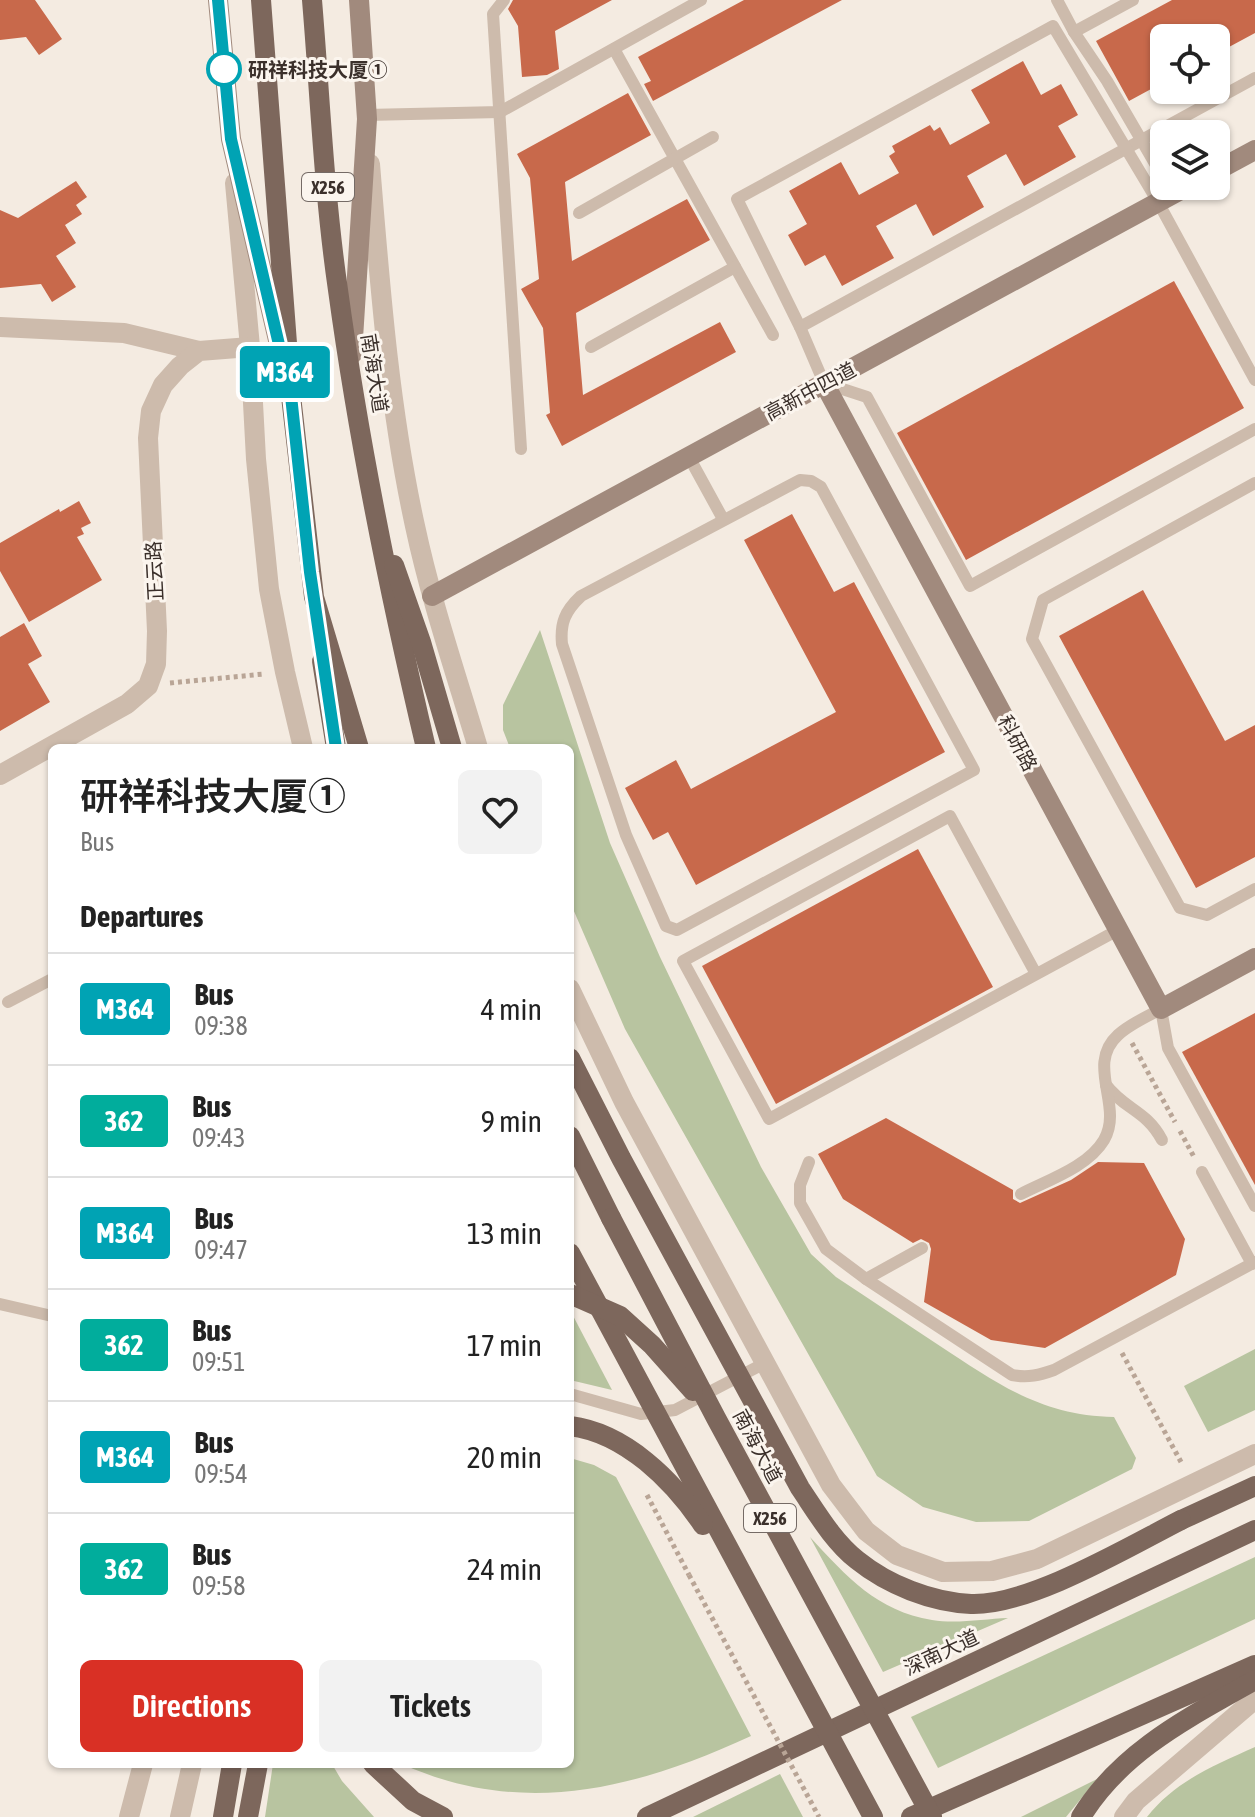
<!DOCTYPE html>
<html lang="en">
<head>
<meta charset="utf-8">
<style>
  body { margin:0; font-family:"Asap Condensed","Noto Sans SC",sans-serif; background:#f2f2f2; color:#222; height:100vh; display:flex; flex-direction:column; font-size:30px; white-space:nowrap }
  * { box-sizing:border-box; margin:0 }
  p { font-size:26px; color:#767676 }
  .icon { flex:none; width:44px; height:44px; fill:none; stroke:currentColor; stroke-width:2; stroke-linecap:round; stroke-linejoin:round }
  .map { position:relative; flex:1; overflow:hidden }
  .sheet { position:absolute; left:48px; top:744px; width:526px; height:1024px; display:flex; flex-direction:column; background:#fff; border-radius:12px; box-shadow:0 2px 6px #0004 }
  .sheet>* { flex:none }
  .badge { padding:0 16px; border-radius:6px; font-size:28px; line-height:52px }
  .fabs { position:absolute; left:1150px; top:24px; display:grid; gap:16px }
  .fabs a { display:grid; place-items:center; width:80px; height:80px; border-radius:12px; background:#fff; box-shadow:0 2px 6px #0004; font-size:40px }
  .map>.badge { position:absolute; translate:-50% -50%; box-shadow:0 0 0 4px #fff }
  h2 { padding:0 32px; font-size:30px; line-height:72px }
  .round { display:grid; place-items:center; flex:none; width:84px; height:84px; border-radius:12px; background:#f2f2f2 }
  .headline { display:flex; align-items:center; justify-content:space-between; height:136px; padding:0 32px }
  h1 { font-size:38px; font-weight:600; line-height:60px }
  .primary-button { display:flex; gap:16px; margin-top:auto; padding:16px 32px }
  .primary-button a { flex:1; height:92px; border-radius:12px; background:#d93025; color:#fff; font-size:32px; font-weight:600; line-height:92px; text-align:center }
  .primary-button a+a { background:#f2f2f2; color:#222 }
  ul { padding:0; list-style:none }
  li { display:flex; align-items:center; gap:24px; height:112px; padding:0 32px; border-top:2px solid #e0e0e0 }
  li div { flex:1 }
  li b { display:block; font-size:30px }
  li em { font-style:normal }
  li .badge { min-width:88px; font-weight:700; text-align:center }
  .map>svg:first-child { display:block }
  .green { fill:#b8c4a0 }
  .building { fill:#c8694b }
  .lines { fill:none; stroke-linecap:round; stroke-linejoin:round }
  .path { stroke:#b9a596; stroke-width:5; stroke-dasharray:4 4; stroke-linecap:butt }
  .lane { stroke:#cdbbac; stroke-width:12 }
  .street { stroke:#cdbbac; stroke-width:20 }
  .secondary { stroke:#a18a7d; stroke-width:20 }
  .primary { stroke:#7d675c; stroke-width:20 }
  .path-bridge { stroke:#b9a596; stroke-width:5; stroke-dasharray:4 4; stroke-linecap:butt }
  .primary-bridge { stroke:#7d675c; stroke-width:20 }
  .line-casing { stroke:#fff; stroke-width:18 }
  .line { stroke:#00a3b4; stroke-width:12 }
  .stop-dot { fill:#fff; stroke:#00a3b4; stroke-width:4 }
  .labels { text-anchor:middle; dominant-baseline:central; stroke-width:6; stroke-linejoin:round; paint-order:stroke }
  .shield { fill:#fbf5ee; stroke:#756b66; stroke-width:2 }
  .shield-label { font-size:18px; font-weight:bold; fill:#3b302b }
  .stop-label { font-size:20px; font-weight:bold; fill:#3b302b; stroke:#fbf5ee; text-anchor:start }
  .street-label { font-size:20px; fill:#3b302b; stroke:#fbf5ee }
</style>
</head>
<body>
<div class="map">
<svg width="1255" height="1817" viewBox="0 0 1255 1817">
  <rect width="100%" height="100%" fill="#f4ebe1"/>
  <g class="green">
    <path d="M540,630L610,843L660,957L761,1167L811,1254L836,1277C871,1300 905,1323 940,1346C998,1384 1042,1416 1114,1417L1136,1458L1132,1469L1029,1521L976,1522L923,1507L877,1476L625,1029L570,902V748H510L503,730V705Z"/>
    <polygon points="570,1310 612,1390 570,1380"/>
    <polygon points="1255,1349 1255,1410 1208,1432 1184,1386"/>
    <path d="M570,1458L594,1465L616,1477L751,1736C632,1791 520,1817 402,1764H570Z"/>
    <path d="M810,1537C847,1577 877,1611 932,1620C956,1624 984,1619 1008,1618L883,1672Z"/>
    <polygon points="1255,1557 1255,1619 938,1768 911,1717"/>
    <path d="M1255,1747V1817H1147C1175,1781 1215,1765 1255,1747Z"/>
    <polygon points="273,1764 332,1764 342,1781 374,1817 265,1817"/>
    <polygon points="780,1774 803,1817 693,1817"/>
    <polygon points="1097,1779 1066,1817 1021,1817"/>
  </g>
  <g class="building">
    <polygon points="0,0 35,0 62,39 39,55 26,37 0,40"/>
    <polygon points="513,0 612,0 555,31 559,69 547,75 522,77 518,26 508,9"/>
    <polygon points="744,0 842,0 653,101 644,84 651,81 638,57"/>
    <polygon points="1172,0 1255,0 1255,33 1216,54 1216,38 1164,38 1164,82 1129,101 1096,41"/>
    <polygon points="1023,61 1041,95 1061,84 1078,115 1058,126 1076,157 1024,186 1006,154 967,176 984,207 933,236 916,204 876,226 894,258 842,286 825,255 805,266 788,235 807,224 789,191 841,162 859,195 899,173 889,156 895,152 892,146 930,125 934,131 940,127 950,145 990,123 971,90"/>
    <polygon points="628,93 651,135 565,182 572,261 687,199 710,240 576,313 583,395 720,322 736,352 562,446 546,415 550,413 543,328 521,289 539,279 530,178 517,154"/>
    <polygon points="76,181 87,197 76,205 82,214 65,225 76,243 56,256 76,287 52,302 41,284 0,288 0,210 18,218"/>
    <polygon points="1174,281 1244,408 966,560 897,433"/>
    <polygon points="79,501 91,523 81,528 84,534 77,537 102,580 29,622 0,571 0,543 59,509 60,512"/>
    <polygon points="792,514 834,592 854,582 945,752 696,885 668,832 653,840 625,788 676,760 691,789 836,712 744,540"/>
    <polygon points="1143,590 1225,741 1255,725 1255,857 1196,888 1059,636"/>
    <polygon points="24,623 42,656 28,664 50,702 0,731 0,637"/>
    <polygon points="918,849 993,987 776,1104 702,966"/>
    <polygon points="1255,1013 1255,1185 1182,1052"/>
    <polygon points="886,1118 1013,1190 1013,1199 1020,1203 1071,1180 1098,1162 1144,1163 1185,1239 1176,1275 1045,1348 991,1340 924,1302 931,1249 929,1243 921,1239 913,1243 843,1199 818,1154"/>
  </g>
  <g class="lines">
    <g class="path">
      <polyline points="170,683 264,674"/>
      <polyline points="1132,1043 1175,1122"/>
      <polyline points="1180,1131 1194,1157"/>
      <polyline points="1122,1353 1181,1462"/>
      <polyline points="647,1495 689,1575"/>
    </g>
    <g class="lane">
      <polyline points="504,0 493,14 521,449"/>
      <polyline points="1057,0 1074,32"/>
      <polyline points="1133,0 1074,32 1107,81 1164,179"/>
      <polyline points="614,49 773,335"/>
      <polyline points="1255,78 800,327 824,383 867,397 970,586 1255,429"/>
      <polyline points="366,115 500,112 701,0"/>
      <polyline points="579,213 713,137"/>
      <polyline points="800,327 737,199 1053,26 1158,202 1255,380"/>
      <polyline points="591,347 735,267"/>
      <polyline points="689,457 723,519"/>
      <path d="M800,480L811,481L821,487L974,770L677,930L666,926L626,835L562,644C560,623 565,611 581,596Z"/>
      <polyline points="1255,483 1043,600 1032,639 1180,908 1207,915 1255,889"/>
      <polyline points="1036,974 950,816 683,961 769,1119 1118,930"/>
      <polyline points="8,1002 52,979"/>
      <path d="M1106,1085C1125,1110 1146,1110 1162,1140"/>
      <path d="M809,1162L800,1185V1203L826,1249L866,1279L1012,1375C1028,1378 1040,1375 1054,1370L1255,1262"/>
      <polyline points="1202,1172 1252,1264"/>
      <path d="M1021,1194C1048,1180 1088,1167 1104,1140C1124,1106 1085,1065 1118,1035C1130,1024 1146,1017 1161,1009L1168,1048L1255,1206"/>
      <polyline points="866,1279 922,1248"/>
      <polyline points="0,1304 52,1316"/>
      <polyline points="570,1394 641,1414 675,1410 763,1364"/>
    </g>
    <g class="street">
      <path d="M370,164C380,286 389,407 415,526C431,601 456,674 478,748"/>
      <polyline points="235,183 250,347 256,459 269,589 285,672 303,748"/>
      <polyline points="0,327 124,333 199,351"/>
      <polyline points="0,775 127,704 148,686 156,664 157,631 148,438 151,411 163,385 180,366 199,351 250,347"/>
      <polyline points="570,989 624,1102 831,1485 866,1531 897,1555 943,1572 992,1571 1037,1559 1255,1454"/>
      <polyline points="129,1817 143,1764"/>
      <polyline points="180,1817 192,1764"/>
      <polyline points="1124,1817 1136,1801 1255,1699"/>
    </g>
    <g class="secondary">
      <polyline points="218,0 231,139 282,357"/>
      <polyline points="1216,171 1255,150"/>
      <polyline points="352,354 367,119 359,0"/>
      <polyline points="824,383 1161,1009 1255,958"/>
      <polyline points="432,596 1188,186"/>
    </g>
    <g class="primary">
      <polyline points="261,0 291,396 314,597 359,748"/>
      <path d="M312,0C320,96 324,194 338,290C359,444 390,596 426,748"/>
      <polyline points="394,565 421,642 452,748"/>
      <polyline points="322,661 336,748"/>
      <polyline points="570,1136 611,1218"/>
      <polyline points="1181,1520 1255,1486"/>
      <polyline points="373,1764 413,1801 443,1817"/>
      <polyline points="223,1817 232,1764"/>
      <polyline points="248,1817 258,1764"/>
      <polyline points="647,1817 1255,1530"/>
      <polyline points="911,1817 1255,1665"/>
      <path d="M1081,1817C1121,1751 1190,1717 1255,1680"/>
    </g>
    <polyline class="path-bridge" points="689,1575 819,1817"/>
    <g class="primary-bridge">
      <path d="M570,1058L621,1158L800,1488C817,1513 833,1541 857,1560C888,1585 931,1602 971,1604C1029,1606 1128,1547 1181,1520"/>
      <polyline points="611,1218 716,1418 932,1817"/>
      <polyline points="570,1253 873,1817"/>
      <polyline points="570,1294 620,1316 652,1345 693,1391"/>
      <path d="M570,1426C626,1433 673,1481 703,1525"/>
    </g>
  </g>
  <g class="lines">
    <g class="line-casing">
      <polyline id="line" points="218,0 231,139 291,396 310,572 336,748"/>
    </g>
    <use href="#line" class="line"/>
  </g>
  <circle class="stop-dot" cx="224" cy="69" r="16"/>
  <g class="labels">
    <g class="shield">
      <rect x="302" y="173" width="52" height="28" rx="6"/>
      <rect x="744" y="1504" width="52" height="28" rx="6"/>
    </g>
    <g class="shield-label">
      <text x="328" y="187">X256</text>
      <text x="770" y="1518">X256</text>
    </g>
    <g class="stop-label">
      <text x="248" y="69">研祥科技大厦①</text>
    </g>
    <g class="street-label">
      <text transform="translate(375 373) rotate(81)">南海大道</text>
      <text transform="translate(810 391) rotate(-28)">高新中四道</text>
      <text transform="translate(154 571) rotate(-93)">正云路</text>
      <text transform="translate(1018 743) rotate(62)">科研路</text>
      <text transform="translate(758 1446) rotate(62)">南海大道</text>
      <text transform="translate(941 1652) rotate(-25)">深南大道</text>
    </g>
  </g>
</svg>
<div class="fabs">
<a><svg class="icon" aria-label="locate" viewBox="0 0 24 24"><circle cx="12" cy="12" r="6"/><path d="M12 2v4M12 18v4M2 12h4M18 12h4"/></svg></a>
<a><svg class="icon" aria-label="layers" viewBox="0 0 24 24"><path d="M12 4l9 5-9 5-9-5zM3 14l9 5 9-5"/></svg></a>
</div>
<b class="badge" style="left:285px;top:372px;background:#00a3b4;color:#fff">M364</b>
<section class="sheet">
<div class="headline"><div><h1>研祥科技大厦①</h1><p>Bus</p></div><a class="round"><svg class="icon" aria-label="heart" viewBox="0 0 24 24"><path d="M12 20l-8-8c-3-5 5-10 8-4 3-6 11-1 8 4z"/></svg></a></div>
<h2>Departures</h2>
<ul>
<li><span class="badge" style="background:#00a3b4;color:#fff">M364</span><div><b>Bus</b><p>09:38</p></div><em>4 min</em></li>
<li><span class="badge" style="background:#01ad9c;color:#fff">362</span><div><b>Bus</b><p>09:43</p></div><em>9 min</em></li>
<li><span class="badge" style="background:#00a3b4;color:#fff">M364</span><div><b>Bus</b><p>09:47</p></div><em>13 min</em></li>
<li><span class="badge" style="background:#01ad9c;color:#fff">362</span><div><b>Bus</b><p>09:51</p></div><em>17 min</em></li>
<li><span class="badge" style="background:#00a3b4;color:#fff">M364</span><div><b>Bus</b><p>09:54</p></div><em>20 min</em></li>
<li><span class="badge" style="background:#01ad9c;color:#fff">362</span><div><b>Bus</b><p>09:58</p></div><em>24 min</em></li>
</ul>
<div class="primary-button"><a>Directions</a><a>Tickets</a></div>
</section>
</div>
</body>
</html>
